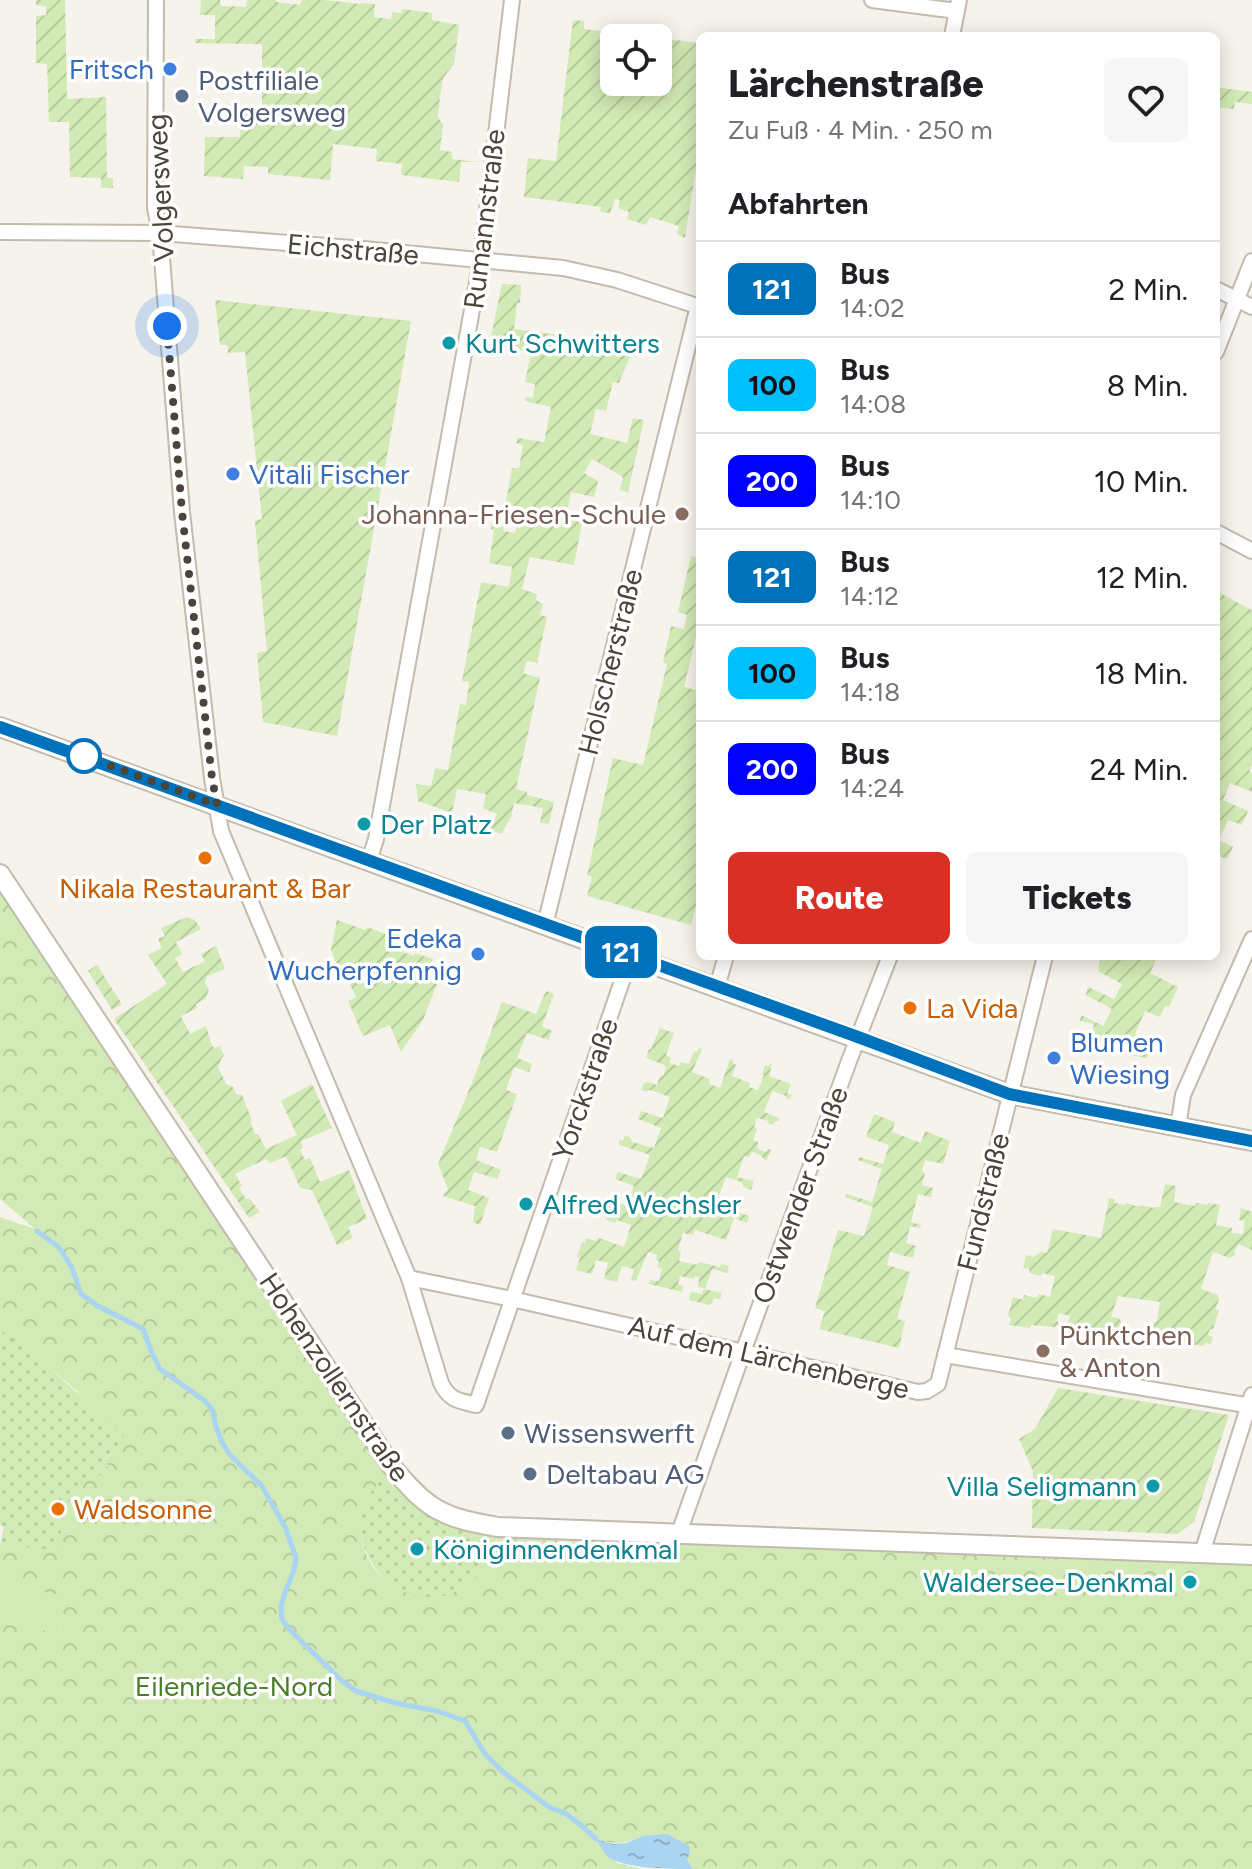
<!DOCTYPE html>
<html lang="de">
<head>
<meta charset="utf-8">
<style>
  body { margin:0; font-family:Figtree,sans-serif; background:#f6f6f6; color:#202124; height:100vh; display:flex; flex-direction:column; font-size:30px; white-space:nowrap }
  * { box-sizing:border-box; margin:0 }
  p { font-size:26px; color:#757577 }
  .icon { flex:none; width:44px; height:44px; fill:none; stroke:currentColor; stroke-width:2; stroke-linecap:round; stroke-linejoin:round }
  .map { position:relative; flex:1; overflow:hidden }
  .drawer { position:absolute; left:696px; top:32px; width:524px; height:928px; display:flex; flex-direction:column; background:#fff; border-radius:12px; box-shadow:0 4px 20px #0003 }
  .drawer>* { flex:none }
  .badge { padding:0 16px; border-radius:12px; font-size:28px; line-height:52px }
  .fabs { position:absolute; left:600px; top:24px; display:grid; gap:16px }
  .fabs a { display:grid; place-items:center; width:72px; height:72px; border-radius:12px; background:#fff; box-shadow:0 4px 20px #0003; font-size:40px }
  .you { position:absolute; width:40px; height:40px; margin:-20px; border:6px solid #fff; border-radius:50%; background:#1a73e8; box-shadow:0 0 0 12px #1a73e833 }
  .map>.badge { position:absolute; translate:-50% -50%; box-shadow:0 0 0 4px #fff }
  h2 { padding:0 32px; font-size:30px; line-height:72px }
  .round { display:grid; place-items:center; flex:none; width:84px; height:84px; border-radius:12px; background:#f6f6f6 }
  .headline { display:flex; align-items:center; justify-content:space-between; height:136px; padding:0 32px }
  h1 { font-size:38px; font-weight:800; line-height:60px }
  .primary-button { display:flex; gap:16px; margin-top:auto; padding:16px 32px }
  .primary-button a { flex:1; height:92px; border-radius:12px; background:#d93025; color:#fff; font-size:32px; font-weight:800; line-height:92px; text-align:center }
  .primary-button a+a { background:#f6f6f6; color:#202124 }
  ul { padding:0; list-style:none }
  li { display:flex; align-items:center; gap:24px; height:96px; padding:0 32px; border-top:2px solid #e0e0e0 }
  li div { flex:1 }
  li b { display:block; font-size:30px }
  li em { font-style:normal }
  li .badge { min-width:88px; font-weight:700; text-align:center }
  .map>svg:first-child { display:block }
  .grass { fill:#d2eab5 }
  .forest { fill:url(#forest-crowns) }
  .park { fill:url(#park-dots) }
  .garden { fill:url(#garden-furrows) }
  .water { fill:url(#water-ripples) }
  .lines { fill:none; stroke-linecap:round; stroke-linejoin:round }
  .stream { stroke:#a9d4f2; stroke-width:5 }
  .minor-casing { stroke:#c2bbae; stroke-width:18 }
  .tertiary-casing { stroke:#c2bbae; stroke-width:22 }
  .minor { stroke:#fff; stroke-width:14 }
  .tertiary { stroke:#fff; stroke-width:18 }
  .line-casing { stroke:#fff; stroke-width:18 }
  .line { stroke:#0072bc; stroke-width:12 }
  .walk { stroke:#4b4439; stroke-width:8; stroke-dasharray:0 14.4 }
  .shop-dot { fill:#3f7fe0; stroke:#fff; stroke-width:3 }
  .service-dot { fill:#5c6f8a; stroke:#fff; stroke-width:3 }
  .culture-dot { fill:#0f9aa8; stroke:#fff; stroke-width:3 }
  .education-dot { fill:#8d6e63; stroke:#fff; stroke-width:3 }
  .stop-dot { fill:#fff; stroke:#0072bc; stroke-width:4 }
  .food-dot { fill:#e8710a; stroke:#fff; stroke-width:3 }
  .labels { text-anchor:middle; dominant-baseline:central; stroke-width:7; stroke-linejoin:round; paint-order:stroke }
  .shop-label { font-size:28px; fill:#366cbe; stroke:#fff; text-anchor:end }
  .service-label { font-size:28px; fill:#4e5e75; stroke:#fff; text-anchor:start }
  .street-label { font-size:28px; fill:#4b4439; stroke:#fff }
  .culture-label { font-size:28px; fill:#0d838f; stroke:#fff; text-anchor:start }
  .education-label { font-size:28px; fill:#785e54; stroke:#fff; text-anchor:end }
  .food-label { font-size:28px; fill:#c56008; stroke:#fff; text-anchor:start }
  .park-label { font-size:28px; fill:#4a7f2a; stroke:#fff }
</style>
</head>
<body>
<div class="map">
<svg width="1252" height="1869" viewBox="0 0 1252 1869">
  <defs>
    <pattern id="forest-crowns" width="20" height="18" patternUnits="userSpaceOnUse" patternTransform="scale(2)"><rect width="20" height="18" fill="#d2eab5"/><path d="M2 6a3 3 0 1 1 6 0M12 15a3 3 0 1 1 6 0" fill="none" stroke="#b6ca9c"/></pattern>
    <pattern id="park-dots" width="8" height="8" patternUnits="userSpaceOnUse" patternTransform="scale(2)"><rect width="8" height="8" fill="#d2eab5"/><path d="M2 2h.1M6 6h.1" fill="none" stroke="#b6ca9c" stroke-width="1.8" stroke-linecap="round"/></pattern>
    <pattern id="garden-furrows" width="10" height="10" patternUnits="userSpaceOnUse" patternTransform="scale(2)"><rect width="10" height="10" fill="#d2eab5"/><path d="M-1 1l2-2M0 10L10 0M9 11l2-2" fill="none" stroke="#b6ca9c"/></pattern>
    <pattern id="water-ripples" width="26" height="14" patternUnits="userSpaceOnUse" patternTransform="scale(2)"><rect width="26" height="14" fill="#a9d4f2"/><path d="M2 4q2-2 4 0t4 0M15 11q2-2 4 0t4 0" fill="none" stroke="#8caec5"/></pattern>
  </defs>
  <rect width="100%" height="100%" fill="#f6f3ec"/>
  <polygon class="grass" points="0,1584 66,1595 59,1633 0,1623"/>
  <path class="forest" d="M0,874L394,1469C345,1506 351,1577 414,1593C427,1596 443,1598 456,1591C462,1587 469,1579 474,1574C492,1558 497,1550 498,1527L1252,1555V1869H693L687,1860L690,1853L643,1836C626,1843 615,1845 598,1840L617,1863L642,1869H0V1623L59,1633L66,1596L0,1584V1545L58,1521L63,1506L95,1472L100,1476L109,1466L104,1461L111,1454L77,1391L46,1364L0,1329V1217L35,1229L0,1199Z"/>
  <g class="park">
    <polygon points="0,1329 46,1364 124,1437 104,1461 109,1466 100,1476 95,1472 63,1506 67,1511 58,1521 62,1524 58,1550 0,1545 4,1527 0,1525"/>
    <path d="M394,1469L416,1495L498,1527C497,1548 489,1567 472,1581C403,1638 311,1530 394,1469Z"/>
  </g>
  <g class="garden">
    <polygon points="36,0 65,0 67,99 106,97 107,178 113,178 113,188 101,188 101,178 70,177 69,122 49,122 47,64 36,63 36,16 46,15 46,6 36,5"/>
    <polygon points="201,0 220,0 221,6 246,7 247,0 276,0 277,2 300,5 302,0 325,0 361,4 361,3 375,4 374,17 391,19 392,12 401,13 402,9 432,13 432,20 459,25 454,64 443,78 440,96 438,117 443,125 440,150 452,152 452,159 479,162 461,162 459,182 401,175 402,164 376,161 377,149 333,144 330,180 268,174 268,167 244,166 243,179 204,176 205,137 240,137 241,107 262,107 262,44 195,43 195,39 215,39 215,15 200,15"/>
    <polygon points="573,20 584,21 584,29 655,38 614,38 614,82 658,82 658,38 700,43 700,143 685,238 677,234 679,226 650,217 646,225 627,219 629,212 618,208 620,200 615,199 610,213 600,212 601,207 524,197 528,158 556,161"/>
    <polygon points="1216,87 1252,92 1252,104 1235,102 1234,109 1216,107"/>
    <polygon points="502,284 521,285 520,303 517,303 514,329 575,337 614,348 613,353 630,357 619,383 613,382 606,411 596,409 590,434 627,443 633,418 644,420 628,492 620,490 623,477 592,459 584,473 598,481 594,497 571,492 566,518 582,523 574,565 530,557 522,589 537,594 536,600 543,604 540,615 547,617 537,663 527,661 523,673 540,678 516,789 527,792 527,795 554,802 549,824 540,823 543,808 514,803 511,817 501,834 490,830 497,814 483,808 486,794 457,789 452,813 418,801 416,784 431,786 435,768 448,770 460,704 466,705 469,682 462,681 481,582 509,587 512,567 489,563 494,530 491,529 492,522 504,524 503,531 515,533 520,507 502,503 506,501 512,468 519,468 523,445 516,443 518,438 544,442 551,407 525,401 526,397 533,398 535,384 525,382 531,352 489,346"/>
    <polygon points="215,300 411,321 337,736 263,722 257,653 267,651 255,521 262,519 245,352 228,353 227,345 220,345"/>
    <polygon points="691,556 700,558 700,621 684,687 700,691 700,890 691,925 587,896 592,877 587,875 613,758 643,765 667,664 663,662 671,626 684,629 687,615 678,612"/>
    <polygon points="1216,591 1252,610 1252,765 1249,771 1252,773 1252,792 1230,783 1223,800 1248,811 1242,825 1228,820 1219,840 1233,847 1227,859 1219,856 1216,862"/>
    <polygon points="187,917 195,920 201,929 176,942 182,954 175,958 183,972 205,961 201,954 216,946 225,969 207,976 205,982 209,990 205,999 196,1004 197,1008 181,1016 190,1034 206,1026 212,1046 215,1048 220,1046 224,1056 222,1057 218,1067 226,1084 233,1087 236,1094 242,1095 252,1120 250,1122 255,1134 258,1134 266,1149 297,1135 281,1101 312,1084 332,1128 301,1141 303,1148 300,1150 305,1160 310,1158 320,1182 349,1170 367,1219 348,1227 353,1238 337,1245 312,1190 300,1188 286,1156 270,1163 266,1159 235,1174 242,1186 239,1188 246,1199 249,1198 260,1212 249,1218 114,1019 167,984 148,955 162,948 158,939 165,936 161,928"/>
    <polygon points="337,920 365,930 367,927 407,942 403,952 414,956 415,953 433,959 426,979 437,984 423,1020 401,1052 390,1025 363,1036 348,1001 356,997 344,971 330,977 327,970 337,965 331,950"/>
    <polygon points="1101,956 1158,956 1150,973 1178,987 1169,1007 1165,1006 1160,1017 1145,1011 1135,1034 1148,1041 1145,1047 1151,1050 1147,1058 1109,1052 1075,1044 1075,1039 1090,1042 1094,1024 1080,1021 1081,1015 1103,1026 1112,1009 1086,995 1088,987 1114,999 1122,984 1098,971"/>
    <polygon points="97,965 122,1004 112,1010 88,971"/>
    <polygon points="546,991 554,994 542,1026 552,1031 549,1040 527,1033 517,1058 532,1064 529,1072 514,1067 506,1090 517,1094 497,1152 480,1147 476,1160 501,1170 497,1179 474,1172 468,1190 489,1198 480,1225 473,1222 475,1206 443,1196 448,1189 438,1164 474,1078 502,1002 536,1014"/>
    <polygon points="660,1028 674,1033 666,1055 671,1058 670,1063 679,1066 681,1062 689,1064 694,1051 697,1052 699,1048 702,1049 692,1072 710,1079 709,1084 720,1088 730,1059 733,1061 733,1063 736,1065 732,1076 750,1083 749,1087 758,1090 764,1075 762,1074 765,1065 769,1066 770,1063 772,1064 769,1076 791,1084 787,1093 792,1095 790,1100 786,1098 786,1096 772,1091 764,1112 779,1118 778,1121 775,1121 773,1125 769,1124 768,1121 757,1118 754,1127 757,1129 753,1140 758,1142 757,1148 765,1152 769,1149 771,1150 766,1161 760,1155 752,1152 749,1157 744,1156 737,1177 754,1181 751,1190 743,1187 742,1182 726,1177 716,1204 749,1216 747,1223 734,1218 726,1240 695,1230 693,1235 683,1233 678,1250 681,1252 679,1261 697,1265 699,1262 720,1267 721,1264 729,1266 727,1273 712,1269 705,1289 722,1293 720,1299 714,1298 712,1304 709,1305 689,1300 691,1292 702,1294 704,1288 698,1287 699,1277 695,1276 694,1279 680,1276 678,1284 683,1287 682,1292 649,1284 650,1280 659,1281 662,1269 657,1267 659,1261 656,1260 657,1255 648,1252 636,1281 631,1280 634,1269 622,1266 617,1282 604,1279 608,1263 596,1260 592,1274 576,1270 580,1258 577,1257 582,1242 585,1243 586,1238 596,1241 599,1238 624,1247 631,1225 617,1220 615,1223 607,1220 605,1216 609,1203 605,1201 606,1198 627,1206 634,1186 615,1179 618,1172 641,1179 650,1155 620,1145 619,1144 620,1140 623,1141 625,1136 630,1137 632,1142 654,1148 661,1128 638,1119 641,1111 663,1118 670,1097 650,1090 646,1091 641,1090 643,1084 648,1082 657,1085 660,1076 663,1076 666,1068 664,1065 646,1058 649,1049 651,1049"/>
    <polygon points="874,1114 895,1122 892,1132 921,1143 925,1131 950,1141 943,1164 925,1160 922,1171 925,1173 922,1185 933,1188 931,1197 918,1194 911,1222 921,1225 920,1228 910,1226 906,1243 916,1246 913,1258 890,1252 887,1265 910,1272 897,1319 905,1321 899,1348 819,1329 825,1311 815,1308 838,1230 864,1236 873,1207 845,1197 846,1194 872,1202 882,1169 858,1160 859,1157 883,1164 889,1145 866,1137"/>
    <polygon points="1165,1184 1176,1186 1174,1202 1195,1206 1196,1203 1207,1205 1208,1203 1220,1205 1216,1225 1232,1228 1232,1233 1243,1234 1245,1221 1239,1220 1241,1208 1252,1212 1252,1250 1238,1244 1234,1252 1236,1254 1230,1258 1213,1252 1201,1289 1218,1295 1219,1300 1215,1309 1219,1311 1213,1329 1210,1329 1208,1335 1213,1337 1211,1344 1205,1343 1204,1346 1177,1342 1177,1339 1154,1335 1152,1332 1154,1323 1157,1321 1160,1302 1118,1296 1111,1317 1119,1318 1122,1323 1121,1329 1117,1331 1108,1329 1106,1333 1090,1328 1087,1334 1066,1327 1070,1316 1059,1313 1057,1320 1059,1324 1055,1327 1031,1325 1030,1328 1009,1325 1011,1318 1008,1316 1013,1297 1023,1300 1024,1295 1037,1298 1039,1294 1050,1297 1055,1276 1042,1273 1041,1276 1030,1273 1029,1269 1023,1268 1026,1255 1033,1257 1041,1252 1047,1253 1053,1229 1101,1238 1109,1198 1115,1199 1114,1203 1125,1205 1126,1203 1139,1207 1140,1205 1154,1208 1155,1207 1160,1207"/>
    <polygon points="1058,1388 1229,1415 1194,1522 1178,1534 1032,1528 1033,1471 1019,1439 1035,1429"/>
  </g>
  <path class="water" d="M667,1834L689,1846L690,1853L687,1860L693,1869C671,1869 622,1869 607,1856C603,1851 599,1844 596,1839L613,1844L626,1843L643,1836Z"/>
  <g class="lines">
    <polyline class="stream" points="37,1231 59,1247 72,1268 81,1294 98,1306 143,1329 152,1353 160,1369 205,1401 213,1411 215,1424 222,1442 230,1455 262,1486 286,1529 296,1558 294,1571 285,1592 281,1607 282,1620 291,1631 341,1680 356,1691 395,1703 437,1711 465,1721 485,1754 503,1772 549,1807 566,1814 581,1825 596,1839"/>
    <g class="minor-casing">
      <g id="minor">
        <path d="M156,0L155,208L160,233L182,512L212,778L221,831L409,1278L441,1383C449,1400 459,1401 476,1405L631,955"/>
        <polyline points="872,0 957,11"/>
        <polyline points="952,36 959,0"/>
        <polyline points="0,232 160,233 364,249 563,268 617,280 700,307"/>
        <polyline points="1216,289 1252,307"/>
        <polyline points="1216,352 1252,261"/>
        <polyline points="1216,532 1252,551"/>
        <polyline points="369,861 376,839 481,260 512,0"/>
        <polyline points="545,925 698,306"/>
        <polyline points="717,987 726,956"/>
        <polyline points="1178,1127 1183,1095 1252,939"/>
        <polyline points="409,1278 512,1299 918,1392 927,1391 938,1384 1045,956"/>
        <polyline points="945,1355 1252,1406"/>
        <polyline points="679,1533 743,1352 849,1061 890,956"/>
        <polyline points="1202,1553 1252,1395"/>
      </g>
    </g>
    <g class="tertiary-casing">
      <g id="tertiary">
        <polyline points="0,727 1009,1094 1252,1141"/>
        <path d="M0,874L390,1464C426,1509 442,1518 498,1527L1252,1555"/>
      </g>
    </g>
    <use href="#minor" class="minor"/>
    <use href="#tertiary" class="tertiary"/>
  </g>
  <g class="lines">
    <g class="line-casing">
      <polyline id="line" points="0,727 858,1037 1009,1094 1252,1141"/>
    </g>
    <use href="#line" class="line"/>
    <polyline class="walk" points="84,756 217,805 212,778 182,512 167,326"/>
  </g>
  <g class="shop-dot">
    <circle cx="170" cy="69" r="8"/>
    <circle cx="233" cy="474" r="8"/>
    <circle cx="478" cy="954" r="8"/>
    <circle cx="1054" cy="1058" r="8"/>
  </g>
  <g class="service-dot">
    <circle cx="182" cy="96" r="8"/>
    <circle cx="508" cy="1433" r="8"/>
    <circle cx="530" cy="1474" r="8"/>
  </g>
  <g class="culture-dot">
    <circle cx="449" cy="343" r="8"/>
    <circle cx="364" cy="824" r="8"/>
    <circle cx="526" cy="1204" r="8"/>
    <circle cx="1153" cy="1486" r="8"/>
    <circle cx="417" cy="1549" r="8"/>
    <circle cx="1190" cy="1582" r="8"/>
  </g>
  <g class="education-dot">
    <circle cx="682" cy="514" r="8"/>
    <circle cx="1043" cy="1351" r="8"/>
  </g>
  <circle class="stop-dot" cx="84" cy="756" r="16"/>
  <g class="food-dot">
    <circle cx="205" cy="858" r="8"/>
    <circle cx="910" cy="1008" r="8"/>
    <circle cx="58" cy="1509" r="8"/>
  </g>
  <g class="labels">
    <g class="shop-label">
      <text x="154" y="69">Fritsch</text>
      <text x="249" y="474" text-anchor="start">Vitali Fischer</text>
      <text x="462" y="938">Edeka<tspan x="462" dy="32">Wucherpfennig</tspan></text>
      <text x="1070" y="1042" text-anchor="start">Blumen<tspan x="1070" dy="32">Wiesing</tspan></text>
    </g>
    <g class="service-label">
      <text x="198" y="80">Postfiliale<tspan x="198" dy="32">Volgersweg</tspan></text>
      <text x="524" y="1433">Wissenswerft</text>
      <text x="546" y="1474">Deltabau AG</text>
    </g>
    <g class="street-label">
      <text transform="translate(160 188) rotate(-93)">Volgersweg</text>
      <text transform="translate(484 219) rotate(-83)">Rumannstraße</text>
      <text transform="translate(353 249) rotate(5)">Eichstraße</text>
      <text transform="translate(610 662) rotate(-76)">Holscherstraße</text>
      <text transform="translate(585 1089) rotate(-71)">Yorckstraße</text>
      <text transform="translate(800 1195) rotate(-70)">Ostwender Straße</text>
      <text transform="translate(983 1202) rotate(-76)">Fundstraße</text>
      <text transform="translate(769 1357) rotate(13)">Auf dem Lärchenberge</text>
      <text transform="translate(335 1377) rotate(56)">Hohenzollernstraße</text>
    </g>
    <g class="culture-label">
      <text x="465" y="343">Kurt Schwitters</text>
      <text x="380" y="824">Der Platz</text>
      <text x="542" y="1204">Alfred Wechsler</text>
      <text x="1137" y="1486" text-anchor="end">Villa Seligmann</text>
      <text x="433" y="1549">Königinnendenkmal</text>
      <text x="1174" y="1582" text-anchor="end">Waldersee-Denkmal</text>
    </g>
    <g class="education-label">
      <text x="666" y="514">Johanna-Friesen-Schule</text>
      <text x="1059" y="1335" text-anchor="start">Pünktchen<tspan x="1059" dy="32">&amp; Anton</tspan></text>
    </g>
    <g class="food-label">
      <text x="205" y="888" text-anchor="middle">Nikala Restaurant &amp; Bar</text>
      <text x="926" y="1008">La Vida</text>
      <text x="74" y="1509">Waldsonne</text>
    </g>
    <g class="park-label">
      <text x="234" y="1686">Eilenriede-Nord</text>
    </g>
  </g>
</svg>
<div class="fabs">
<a><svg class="icon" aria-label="locate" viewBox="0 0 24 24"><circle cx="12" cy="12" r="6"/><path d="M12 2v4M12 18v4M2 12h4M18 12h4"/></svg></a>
</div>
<div class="you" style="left:167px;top:326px"></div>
<b class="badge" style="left:621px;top:952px;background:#0072bc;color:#fff">121</b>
<section class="drawer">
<div class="headline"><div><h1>Lärchenstraße</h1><p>Zu Fuß · 4 Min. · 250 m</p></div><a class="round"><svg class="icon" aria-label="heart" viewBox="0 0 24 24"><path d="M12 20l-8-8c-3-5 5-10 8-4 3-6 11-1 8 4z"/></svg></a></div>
<h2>Abfahrten</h2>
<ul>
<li><span class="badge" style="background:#0072bc;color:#fff">121</span><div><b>Bus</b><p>14:02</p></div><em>2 Min.</em></li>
<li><span class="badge" style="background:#00bfff;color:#111">100</span><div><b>Bus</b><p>14:08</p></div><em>8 Min.</em></li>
<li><span class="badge" style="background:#00f;color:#fff">200</span><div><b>Bus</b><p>14:10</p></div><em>10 Min.</em></li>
<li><span class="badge" style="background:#0072bc;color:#fff">121</span><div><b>Bus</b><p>14:12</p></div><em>12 Min.</em></li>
<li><span class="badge" style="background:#00bfff;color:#111">100</span><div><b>Bus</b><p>14:18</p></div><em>18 Min.</em></li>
<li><span class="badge" style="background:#00f;color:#fff">200</span><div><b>Bus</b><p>14:24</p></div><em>24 Min.</em></li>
</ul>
<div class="primary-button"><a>Route</a><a>Tickets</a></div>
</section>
</div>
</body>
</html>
